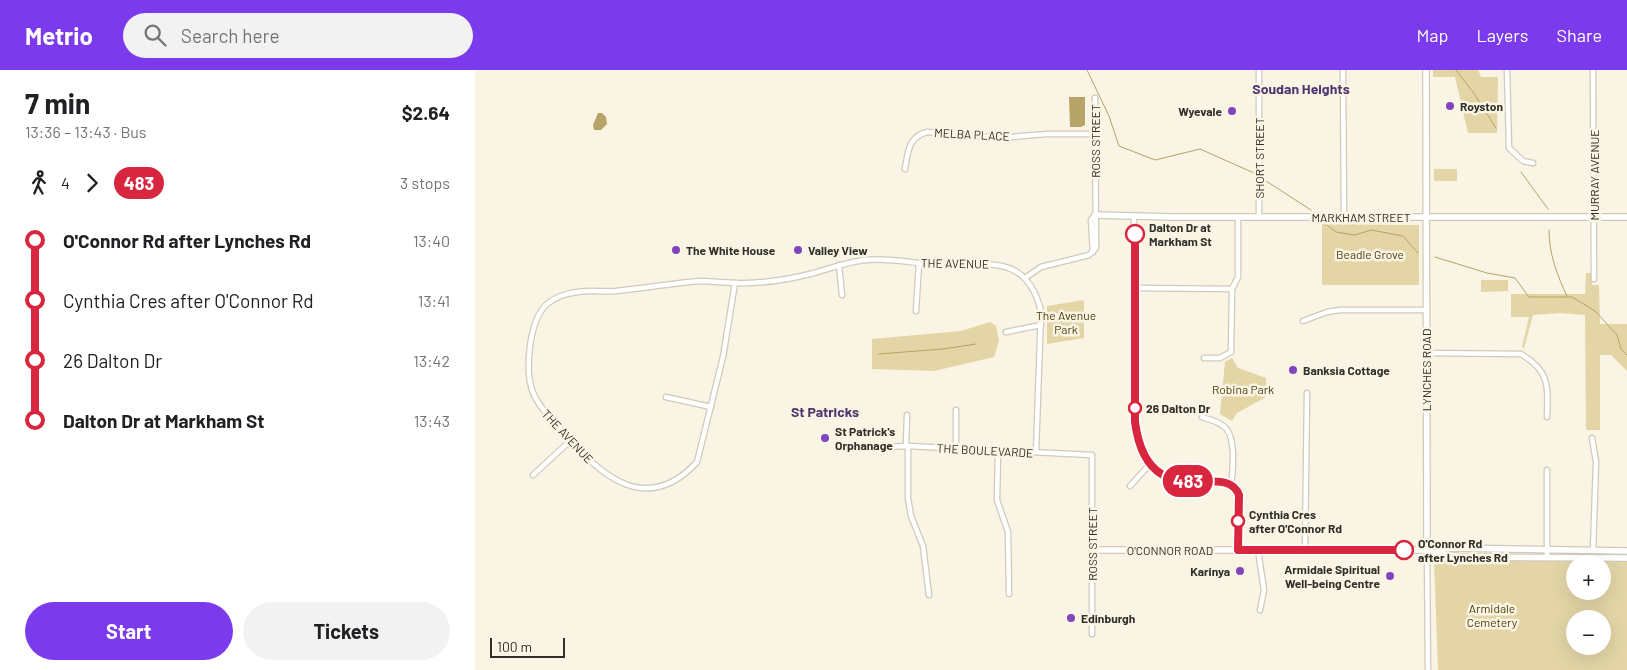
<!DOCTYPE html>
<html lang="en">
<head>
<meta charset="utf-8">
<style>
  body { margin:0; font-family:Barlow,sans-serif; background:#f2f2f2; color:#202124; height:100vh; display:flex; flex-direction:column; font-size:19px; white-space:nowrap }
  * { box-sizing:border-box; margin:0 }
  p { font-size:16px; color:#757577 }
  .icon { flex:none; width:28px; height:28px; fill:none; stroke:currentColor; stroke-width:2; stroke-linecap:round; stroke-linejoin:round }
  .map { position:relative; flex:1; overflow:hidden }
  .details { display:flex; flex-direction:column; background:#fff; width:475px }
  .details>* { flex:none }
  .badge { padding:0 10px; border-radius:16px; font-size:18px; line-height:32px }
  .tools { position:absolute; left:1091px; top:485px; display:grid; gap:10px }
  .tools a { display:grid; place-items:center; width:45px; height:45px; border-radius:50%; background:#fff; box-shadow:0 5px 20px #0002; font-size:25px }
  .scale { position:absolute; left:15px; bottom:12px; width:75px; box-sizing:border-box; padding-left:5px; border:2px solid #312f29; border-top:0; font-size:14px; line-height:18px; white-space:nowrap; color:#312f29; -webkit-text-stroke:4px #f9f4e3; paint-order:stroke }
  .map>.badge { position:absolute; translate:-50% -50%; box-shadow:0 0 0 2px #fff }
  .legs { display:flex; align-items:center; gap:8px; height:55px; padding:0 25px; font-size:16px }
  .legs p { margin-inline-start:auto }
  .summary { display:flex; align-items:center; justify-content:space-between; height:85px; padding:0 25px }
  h1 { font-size:28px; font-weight:700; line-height:38px }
  .cta { display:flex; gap:10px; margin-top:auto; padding:10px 25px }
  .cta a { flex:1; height:58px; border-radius:30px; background:#7c3aed; color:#fff; font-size:20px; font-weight:700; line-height:58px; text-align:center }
  .cta a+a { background:#f2f2f2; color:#202124 }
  ul { padding:0 25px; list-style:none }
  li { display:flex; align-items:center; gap:18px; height:60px; font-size:19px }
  li i { display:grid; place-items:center; width:8px; height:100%; margin:0 6px; background:currentColor }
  li i::after { content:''; width:12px; height:12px; margin:-6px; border:4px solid; border-radius:50%; background:#fff }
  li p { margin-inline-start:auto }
  li:first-child i { background:linear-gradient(#0000 50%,currentColor 0) }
  li:last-child i { background:linear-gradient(currentColor 50%,#0000 0) }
  header { display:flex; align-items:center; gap:30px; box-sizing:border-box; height:70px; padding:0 25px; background:#7c3aed; color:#fff }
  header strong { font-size:24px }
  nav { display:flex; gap:28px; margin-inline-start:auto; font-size:18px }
  .search { width:350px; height:45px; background:#f2f2f2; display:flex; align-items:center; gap:12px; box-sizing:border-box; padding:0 18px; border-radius:28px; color:#757577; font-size:19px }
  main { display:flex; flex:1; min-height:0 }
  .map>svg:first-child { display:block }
  .green { fill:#e3d5a6; fill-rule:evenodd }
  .water { fill:#b6a466 }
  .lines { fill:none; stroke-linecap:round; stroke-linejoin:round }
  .stream { stroke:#b6a466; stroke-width:1 }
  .minor-casing { stroke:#cfcaba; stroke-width:7 }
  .tertiary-casing { stroke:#cfcaba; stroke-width:8 }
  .minor { stroke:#fff; stroke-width:4.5 }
  .tertiary { stroke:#fff; stroke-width:5.5 }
  .line-1-casing { stroke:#fff; stroke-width:11 }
  .line-1 { stroke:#d7263d; stroke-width:8 }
  .poi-dot { fill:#8045bc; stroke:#f9f4e3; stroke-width:2 }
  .stop-1-dot { fill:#fff; stroke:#d7263d; stroke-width:2.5 }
  .labels { text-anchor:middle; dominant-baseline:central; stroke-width:5; stroke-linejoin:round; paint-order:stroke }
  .poi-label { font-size:12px; font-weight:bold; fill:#312f29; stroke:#f9f4e3; text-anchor:start }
  .street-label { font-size:12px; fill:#312f29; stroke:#f9f4e3 }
  .stop-label { font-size:12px; font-weight:bold; fill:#312f29; stroke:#f9f4e3; text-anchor:start }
  .park-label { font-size:12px; fill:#4d3f0d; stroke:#f9f4e3 }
  .neighbourhood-label { font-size:14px; font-weight:bold; fill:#4f346e; stroke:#f9f4e3 }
</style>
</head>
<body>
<header>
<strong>Metrio</strong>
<div class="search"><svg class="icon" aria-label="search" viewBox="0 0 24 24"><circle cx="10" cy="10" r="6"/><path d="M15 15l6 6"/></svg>Search here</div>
<nav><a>Map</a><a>Layers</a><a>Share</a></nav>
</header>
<main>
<section class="details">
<div class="summary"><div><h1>7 min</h1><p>13:36 – 13:43 · Bus</p></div><b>$2.64</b></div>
<div class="legs"><svg class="icon" aria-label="walk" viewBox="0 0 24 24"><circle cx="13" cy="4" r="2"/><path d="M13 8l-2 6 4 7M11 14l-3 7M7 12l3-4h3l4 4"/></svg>4<svg class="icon" aria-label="forward" viewBox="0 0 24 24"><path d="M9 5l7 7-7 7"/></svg><b class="badge" style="background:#d7263d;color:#fff">483</b><p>3 stops</p></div>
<ul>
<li><i style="color:#d7263d"></i><b>O'Connor Rd after Lynches Rd</b><p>13:40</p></li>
<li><i style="color:#d7263d"></i><span>Cynthia Cres after O'Connor Rd</span><p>13:41</p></li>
<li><i style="color:#d7263d"></i><span>26 Dalton Dr</span><p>13:42</p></li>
<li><i style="color:#d7263d"></i><b>Dalton Dr at Markham St</b><p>13:43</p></li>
</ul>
<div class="cta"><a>Start</a><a>Tickets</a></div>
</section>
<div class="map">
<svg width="1152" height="600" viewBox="0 0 1152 600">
  <rect width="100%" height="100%" fill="#f9f4e3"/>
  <g class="green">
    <polygon points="958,0 1003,0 1006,7 1023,7 1022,63 993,63 980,7 958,7"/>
    <rect x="959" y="99" width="23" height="12"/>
    <polygon points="847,154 944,155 944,215 847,215"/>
    <polygon points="1111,203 1117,203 1117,215 1124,215 1125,254 1152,254 1152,301 1136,285 1125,285 1125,360 1111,360 1110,245 1085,243 1058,245 1049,278 1047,277 1054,247 1036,247 1036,224 1110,224"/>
    <polygon points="1006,210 1033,210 1033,221 1006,222"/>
    <polygon points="609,230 609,268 572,274 572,236"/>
    <polygon points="515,252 521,256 524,271 519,287 459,301 397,299 397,269 486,261"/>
    <polygon points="757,288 763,298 791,308 791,327 762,343 757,351 745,344 750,292"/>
    <path d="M959,489L1152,491V600H963ZM1100,494H1128V521H1100ZM1100,549H1128V576H1100Z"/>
  </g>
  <g class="water">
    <polygon points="594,27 610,27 610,55 606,57 595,57"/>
    <polygon points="123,43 127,43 131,47 132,54 126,60 119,60 118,55"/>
  </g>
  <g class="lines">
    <g class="stream">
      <polyline points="612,0 634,46 644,76 680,90 725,79 779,103"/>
      <polyline points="981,0 998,22 1021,58"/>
      <polyline points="1046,102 1073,139"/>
      <polyline points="791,111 836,140"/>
      <polyline points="848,152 861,162 880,165 896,160 928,166 943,183"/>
      <path d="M1074,160C1074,184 1082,205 1092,226"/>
      <polyline points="960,187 1012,203 1040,208 1054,227 1097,227 1120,241 1142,265 1146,279 1152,285"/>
      <polyline points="404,284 468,279 501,274"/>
    </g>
    <g class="minor-casing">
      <g id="minor">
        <polyline points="784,0 784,147"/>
        <polyline points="868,0 869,147"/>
        <polyline points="1032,0 1034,78 1048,91 1058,93"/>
        <polyline points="1118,0 1119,209"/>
        <path d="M430,99C433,82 433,67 452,62L524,68L572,64H619"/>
        <path d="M659,146L660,353C669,423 703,405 756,413"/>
        <polyline points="618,182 616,150 620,145"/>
        <polyline points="364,195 367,225"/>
        <polyline points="550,208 566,197 614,185 621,178 620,28"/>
        <path d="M227,211L260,213L248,287L222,392C172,446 126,407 89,363C78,350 63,337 57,320C50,299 54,250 72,234C80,227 93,223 103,222C115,220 128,222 141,221C170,218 198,213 227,211Z"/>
        <path d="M260,213C287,214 312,210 339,203C356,198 372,192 390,190C416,187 440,194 466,195C512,196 551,182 566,241L561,382"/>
        <polyline points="661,218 757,219"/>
        <polyline points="441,241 444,193"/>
        <polyline points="828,251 852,242 865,240 951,240"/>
        <polyline points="531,262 566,255"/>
        <path d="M951,283L1046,284C1075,301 1073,316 1072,347"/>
        <polyline points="729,288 745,288 756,282 757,219 763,207 763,147"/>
        <polyline points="191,327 236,337"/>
        <path d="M727,347C752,354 757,359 758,385C758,395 758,404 756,413"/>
        <polyline points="1117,368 1121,392 1118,481"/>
        <polyline points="431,376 432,345"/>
        <polyline points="433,376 433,428 436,446 448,476 454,525"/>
        <polyline points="404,377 433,376 617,385 617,564"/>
        <polyline points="481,378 481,340"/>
        <polyline points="523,381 522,430 533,462 534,524"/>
        <polyline points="1072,400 1072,488"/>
        <polyline points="58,405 95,371"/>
        <polyline points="756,413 761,417 764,425 763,480"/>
        <polyline points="655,416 674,395"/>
        <polyline points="783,480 789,520 785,540"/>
        <polyline points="952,480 953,600"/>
        <polyline points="830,481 832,323"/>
      </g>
    </g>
    <g class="tertiary-casing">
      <g id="tertiary">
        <polyline points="951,0 952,480"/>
        <polyline points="620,145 699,147 1152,147"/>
        <polyline points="617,480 952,480 974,478 1152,481"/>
        <polyline points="959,482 985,487 1152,488"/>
      </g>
    </g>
    <use href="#minor" class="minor"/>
    <use href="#tertiary" class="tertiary"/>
  </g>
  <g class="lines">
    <g class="line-1-casing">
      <path id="line-1" d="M660,164V352C673,449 751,388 764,425L763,480H929"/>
    </g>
    <use href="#line-1" class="line-1"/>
  </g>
  <g class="poi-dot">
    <circle cx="975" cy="36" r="5"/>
    <circle cx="757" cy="41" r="5"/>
    <circle cx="201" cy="180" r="5"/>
    <circle cx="323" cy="180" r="5"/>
    <circle cx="818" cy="300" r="5"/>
    <circle cx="350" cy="368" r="5"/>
    <circle cx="765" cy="501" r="5"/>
    <circle cx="915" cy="506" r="5"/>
    <circle cx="596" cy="548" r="5"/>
  </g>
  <g class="stop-1-dot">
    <circle cx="660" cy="164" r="9"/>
    <circle cx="660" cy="338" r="6"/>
    <circle cx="763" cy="451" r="6"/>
    <circle cx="929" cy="480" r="9"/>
  </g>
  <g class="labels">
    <g class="poi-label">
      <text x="985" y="36">Royston</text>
      <text x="747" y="41" text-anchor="end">Wyevale</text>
      <text x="211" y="180">The White House</text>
      <text x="333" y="180">Valley View</text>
      <text x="828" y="300">Banksia Cottage</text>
      <text x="360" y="361">St Patrick's<tspan x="360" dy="14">Orphanage</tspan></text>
      <text x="905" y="499" text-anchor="end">Armidale Spiritual<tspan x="905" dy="14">Well-being Centre</tspan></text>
      <text x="755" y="501" text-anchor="end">Karinya</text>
      <text x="606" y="548">Edinburgh</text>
    </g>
    <g class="street-label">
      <text transform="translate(497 64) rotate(3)">MELBA PLACE</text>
      <text transform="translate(620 71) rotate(-90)">ROSS STREET</text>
      <text transform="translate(784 88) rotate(-90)">SHORT STREET</text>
      <text transform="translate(1119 105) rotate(-90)">MURRAY AVENUE</text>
      <text x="886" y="147">MARKHAM STREET</text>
      <text transform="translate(480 193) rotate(1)">THE AVENUE</text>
      <text transform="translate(951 300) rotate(-90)">LYNCHES ROAD</text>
      <text transform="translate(93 366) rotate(47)">THE AVENUE</text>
      <text transform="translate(510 380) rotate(3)">THE BOULEVARDE</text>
      <text transform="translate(617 474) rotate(-90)">ROSS STREET</text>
      <text x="695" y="480">O'CONNOR ROAD</text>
    </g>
    <g class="stop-label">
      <text x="674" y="157">Dalton Dr at<tspan x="674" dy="14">Markham St</tspan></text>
      <text x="671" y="338">26 Dalton Dr</text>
      <text x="774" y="444">Cynthia Cres<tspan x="774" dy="14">after O'Connor Rd</tspan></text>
      <text x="943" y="473">O'Connor Rd<tspan x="943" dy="14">after Lynches Rd</tspan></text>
    </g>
    <g class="park-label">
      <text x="895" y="184">Beadle Grove</text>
      <text x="591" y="245">The Avenue<tspan x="591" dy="14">Park</tspan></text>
      <text x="768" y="319">Robina Park</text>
      <text x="1017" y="538">Armidale<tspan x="1017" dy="14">Cemetery</tspan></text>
    </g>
    <g class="neighbourhood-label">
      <text x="826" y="18">Soudan Heights</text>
      <text x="350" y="341">St Patricks</text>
    </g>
  </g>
</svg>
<div class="tools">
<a>+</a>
<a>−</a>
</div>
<div class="scale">100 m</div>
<b class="badge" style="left:713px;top:411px;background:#d7263d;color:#fff">483</b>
</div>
</main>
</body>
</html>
